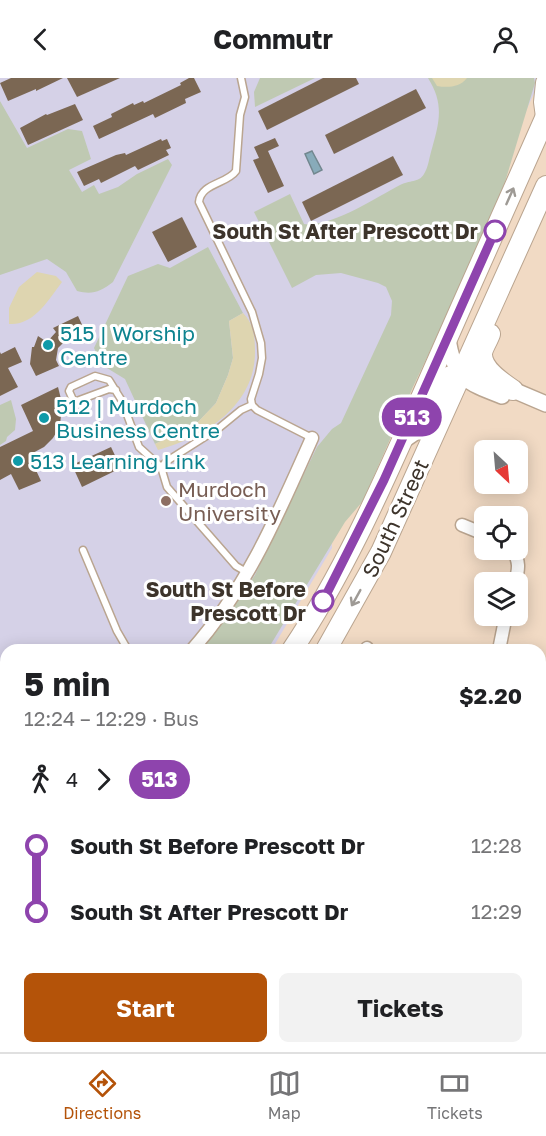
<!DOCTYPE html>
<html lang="en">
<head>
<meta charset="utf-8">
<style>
  body { margin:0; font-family:"Golos Text",sans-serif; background:#f2f2f2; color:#202124; height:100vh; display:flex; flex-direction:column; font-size:22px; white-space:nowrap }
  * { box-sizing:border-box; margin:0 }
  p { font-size:20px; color:#757577 }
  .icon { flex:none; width:33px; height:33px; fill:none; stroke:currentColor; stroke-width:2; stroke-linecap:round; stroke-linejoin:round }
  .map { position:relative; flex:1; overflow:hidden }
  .side { position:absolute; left:0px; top:566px; width:546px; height:410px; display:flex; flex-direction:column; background:#fff; border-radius:18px 18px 0 0; box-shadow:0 3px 15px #0003 }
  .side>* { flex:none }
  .badge { padding:0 12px; border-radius:20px; font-size:21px; line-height:39px }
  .needle { width:39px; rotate:154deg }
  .buttons { position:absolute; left:474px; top:362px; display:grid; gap:12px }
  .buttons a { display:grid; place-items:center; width:54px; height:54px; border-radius:9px; background:#fff; box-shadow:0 3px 15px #0003; font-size:30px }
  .map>.badge { position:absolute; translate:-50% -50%; box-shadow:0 0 0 3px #fff }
  .legs { display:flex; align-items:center; gap:9px; height:66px; padding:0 24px; font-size:20px }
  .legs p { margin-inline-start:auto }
  .headline { display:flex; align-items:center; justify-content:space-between; height:102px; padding:0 24px }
  h1 { font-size:33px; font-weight:700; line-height:45px }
  .action { display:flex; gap:12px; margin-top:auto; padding:12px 24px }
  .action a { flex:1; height:69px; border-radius:9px; background:#b45309; color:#fff; font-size:24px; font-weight:700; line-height:69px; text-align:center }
  .action a+a { background:#f2f2f2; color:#202124 }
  ul { padding:0 24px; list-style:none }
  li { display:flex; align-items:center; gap:21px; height:66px; font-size:22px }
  li i { display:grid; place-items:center; width:9px; height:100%; margin:0 8px; background:currentColor }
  li i::after { content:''; width:15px; height:15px; margin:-8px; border:4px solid; border-radius:50%; background:#fff }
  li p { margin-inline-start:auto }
  li:first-child i { background:linear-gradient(#0000 50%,currentColor 0) }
  li:last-child i { background:linear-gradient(currentColor 50%,#0000 0) }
  header { display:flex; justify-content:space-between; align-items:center; height:78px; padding:0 24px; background:#fff; font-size:27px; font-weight:700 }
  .dock { display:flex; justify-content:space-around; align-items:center; height:84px; border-top:2px solid #e0e0e0; background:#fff; font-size:16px; color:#757577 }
  .dock a { display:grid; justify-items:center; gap:3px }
  .dock .on { color:#b45309 }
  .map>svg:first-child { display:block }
  .education { fill:#d5d1e7 }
  .green { fill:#bfc9b2 }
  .sand { fill:#ded5b0 }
  .water { fill:#88abba; stroke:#72878f; stroke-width:1.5 }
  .building { fill:#7b6753 }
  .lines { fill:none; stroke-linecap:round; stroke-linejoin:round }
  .service-casing { stroke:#baa590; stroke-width:9 }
  .minor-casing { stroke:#baa590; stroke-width:15 }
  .tertiary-casing { stroke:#baa590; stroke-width:18 }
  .trunk-casing { stroke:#baa590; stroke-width:22 }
  .service { stroke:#fff; stroke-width:6 }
  .minor { stroke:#fff; stroke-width:12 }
  .tertiary { stroke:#fff; stroke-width:15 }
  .trunk { stroke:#fff; stroke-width:20 }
  .oneway { stroke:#9e9a95 }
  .line-1-casing { stroke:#fff; stroke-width:14 }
  .line-1 { stroke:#8e44ad; stroke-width:9 }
  .stop-1-dot { fill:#fff; stroke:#8e44ad; stroke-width:3 }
  .culture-dot { fill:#0f9aa8; stroke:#fff; stroke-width:2 }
  .education-dot { fill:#8d6e63; stroke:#fff; stroke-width:2 }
  .labels { text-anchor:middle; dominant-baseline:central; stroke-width:6; stroke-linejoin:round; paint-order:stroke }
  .stop-label { font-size:21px; font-weight:bold; fill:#3d342b; stroke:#fff; text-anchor:end }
  .culture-label { font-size:21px; fill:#0d838f; stroke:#fff; text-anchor:start }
  .education-label { font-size:21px; fill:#785e54; stroke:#fff; text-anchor:start }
  .street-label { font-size:21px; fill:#3d342b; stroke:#fff }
</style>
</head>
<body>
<header><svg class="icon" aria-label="back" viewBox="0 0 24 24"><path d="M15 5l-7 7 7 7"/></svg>Commutr<svg class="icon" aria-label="person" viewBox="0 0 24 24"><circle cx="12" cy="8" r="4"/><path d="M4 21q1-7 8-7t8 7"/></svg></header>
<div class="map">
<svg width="546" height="974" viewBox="0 0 546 974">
  <rect width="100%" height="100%" fill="#f1dac4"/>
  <polygon class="education" points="0,0 539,0 537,9 504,80 330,438 332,470 272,571 6,572 6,834 0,839"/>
  <g class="green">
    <polygon points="260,0 315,0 255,29 254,14"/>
    <path d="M428,0H534L535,5L505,104L480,167L413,309L363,423L345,444L268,571L202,572L255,497L317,369L332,351L341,345L391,237L392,223L386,209L378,205L341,195L316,197L292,210L254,134L290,116L304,146C333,149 375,120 400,107C409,102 419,105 424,96C428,90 429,81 431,74C439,45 445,27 428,0Z"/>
    <path d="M0,23L27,70L68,51L82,53L91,81L69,92L82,114L94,107L99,116L118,109L137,96L168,81L172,87L113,204C100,214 92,217 77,213L66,194L47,181L0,197Z"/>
    <polygon points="208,169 243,235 229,243 233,280 228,297 216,325 197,345 155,366 125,301 102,287 94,270 128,198 158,186 170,190"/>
    <polygon points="11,322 16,341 15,352 7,359 6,363 0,367 0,327"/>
    <polygon points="6,805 6,837 0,842 0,807"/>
  </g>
  <g class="sand">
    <path d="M432,0H467C460,9 448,10 437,8Z"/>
    <path d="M37,194L56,198L62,204C49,221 34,248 9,246V230L19,209Z"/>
    <path d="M243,235C254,246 255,260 255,274C255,328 205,359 158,372L155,366L197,345L216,325L228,297L233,280L229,243Z"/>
  </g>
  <polygon class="water" points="312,73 322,92 314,96 305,76"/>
  <g class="building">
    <polygon points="11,0 63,0 36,13 36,11 8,23 0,5"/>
    <polygon points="67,0 120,0 77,19"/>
    <polygon points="189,0 194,0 201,14 185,21 186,25 155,40 153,36 99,61 93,48 112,39 111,36 133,25 134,27 143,23 144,25 181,7 180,5"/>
    <polygon points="323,0 356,0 359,6 267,52 258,33"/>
    <polygon points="416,11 426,30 334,76 325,57"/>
    <polygon points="75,26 83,42 28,67 20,50 46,36 47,37"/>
    <polygon points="275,60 279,68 268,73 284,108 268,115 253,82 259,80 254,69"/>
    <polygon points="161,61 162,63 167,61 171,70 166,72 169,77 138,92 135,88 101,105 99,101 84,108 77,94 116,77 125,75 126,77"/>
    <polygon points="393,78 403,97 311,143 302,124"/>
    <polygon points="182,139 197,169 168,184 152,154"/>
    <polygon points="78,238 85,253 63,264 63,265 58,270 56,282 59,288 36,298 30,286 32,269 34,269 38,258 47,264 56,254 53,250"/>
    <polygon points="15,269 22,284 8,290 18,309 0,318 0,274 1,276"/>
    <polygon points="58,309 62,325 60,348 53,360 44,369 29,377 41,403 19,412 11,396 0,402 0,369 33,353 21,327"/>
    <polygon points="111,369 121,390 82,409 72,387"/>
  </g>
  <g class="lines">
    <g class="service-casing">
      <g id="service">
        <path d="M241,0L245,19L240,37L236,93C227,106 201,105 199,124L252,234L261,265L262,280L259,296L251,321L252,327L257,332L312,360"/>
        <polyline points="116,312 109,311 74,324 69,313 71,309 95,298 109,302 122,323 139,369 161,389 167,409 236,488 248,495"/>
        <polyline points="161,389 167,383 219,350 241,332 252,327"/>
        <polyline points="83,472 117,553 128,572"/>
      </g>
    </g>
    <g class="minor-casing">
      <g id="minor">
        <polyline points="462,447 484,456"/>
        <path d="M512,471C520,483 519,491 515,504"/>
        <path d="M192,572C248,509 278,436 312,360"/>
        <polyline points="366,572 367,570"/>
        <polyline points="499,572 506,537"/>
        <polyline points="0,687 6,701"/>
        <polyline points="0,763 6,757"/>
      </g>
    </g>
    <g class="tertiary-casing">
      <g id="tertiary">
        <path d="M448,260C453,300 468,305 502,318"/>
        <polyline points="401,364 420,351 435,316 449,296 471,294 546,326"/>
        <polyline points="540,843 546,841"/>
        <polyline points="366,974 371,969"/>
      </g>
    </g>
    <g class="trunk-casing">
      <g id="trunk">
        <polyline points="546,39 544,24 546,5"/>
        <path d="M490,256C488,262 483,269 482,275C481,291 501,304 513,312"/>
        <path d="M292,572C343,496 380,412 417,329C460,232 502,135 546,38"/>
        <polyline points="326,572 381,474 546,108"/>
        <polyline points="0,863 6,859"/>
        <polyline points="0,896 6,893"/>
      </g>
    </g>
    <use href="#service" class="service"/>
    <use href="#minor" class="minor"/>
    <use href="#tertiary" class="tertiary"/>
    <use href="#trunk" class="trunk"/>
  </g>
  <defs><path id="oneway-shaft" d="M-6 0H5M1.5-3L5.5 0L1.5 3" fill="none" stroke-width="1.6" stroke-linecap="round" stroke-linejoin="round" transform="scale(1.5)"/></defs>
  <g class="oneway">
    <use href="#oneway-shaft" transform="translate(510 118) rotate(-66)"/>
    <use href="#oneway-shaft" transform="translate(356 520) rotate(119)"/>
  </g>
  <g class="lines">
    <g class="line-1-casing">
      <polyline id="line-1" points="323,523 384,402 495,153"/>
    </g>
    <use href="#line-1" class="line-1"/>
  </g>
  <g class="stop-1-dot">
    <circle cx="495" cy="153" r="10"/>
    <circle cx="323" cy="523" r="10"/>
  </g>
  <g class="culture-dot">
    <circle cx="48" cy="267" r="6"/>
    <circle cx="44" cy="340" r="6"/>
    <circle cx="18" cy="383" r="6"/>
  </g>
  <circle class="education-dot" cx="166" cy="423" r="6"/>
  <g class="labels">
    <g class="stop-label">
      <text x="478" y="153">South St After Prescott Dr</text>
      <text x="306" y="511">South St Before<tspan x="306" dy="24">Prescott Dr</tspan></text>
    </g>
    <g class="culture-label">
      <text x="60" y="255">515 | Worship<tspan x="60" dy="24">Centre</tspan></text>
      <text x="56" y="328">512 | Murdoch<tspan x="56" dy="24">Business Centre</tspan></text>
      <text x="30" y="383">513 Learning Link</text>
    </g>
    <g class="education-label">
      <text x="178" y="411">Murdoch<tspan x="178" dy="24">University</tspan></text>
    </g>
    <g class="street-label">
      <text transform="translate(395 440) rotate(-65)">South Street</text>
    </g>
  </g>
</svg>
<div class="buttons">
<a><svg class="needle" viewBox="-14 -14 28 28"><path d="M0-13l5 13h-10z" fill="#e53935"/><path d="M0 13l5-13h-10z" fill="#757577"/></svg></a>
<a><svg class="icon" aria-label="locate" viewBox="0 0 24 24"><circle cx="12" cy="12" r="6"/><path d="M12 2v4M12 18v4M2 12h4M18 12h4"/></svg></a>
<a><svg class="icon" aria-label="layers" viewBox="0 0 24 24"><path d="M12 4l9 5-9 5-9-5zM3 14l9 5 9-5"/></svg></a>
</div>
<b class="badge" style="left:412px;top:339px;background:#8e44ad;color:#fff">513</b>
<section class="side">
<div class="headline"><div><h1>5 min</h1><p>12:24 – 12:29 · Bus</p></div><b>$2.20</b></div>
<div class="legs"><svg class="icon" aria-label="walk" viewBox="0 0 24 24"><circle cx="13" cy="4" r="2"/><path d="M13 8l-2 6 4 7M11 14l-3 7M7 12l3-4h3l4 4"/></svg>4<svg class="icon" aria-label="forward" viewBox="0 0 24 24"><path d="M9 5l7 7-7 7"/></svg><b class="badge" style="background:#8e44ad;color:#fff">513</b></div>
<ul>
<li><i style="color:#8e44ad"></i><b>South St Before Prescott Dr</b><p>12:28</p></li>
<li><i style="color:#8e44ad"></i><b>South St After Prescott Dr</b><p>12:29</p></li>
</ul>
<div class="action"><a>Start</a><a>Tickets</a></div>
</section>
</div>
<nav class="dock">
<a class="on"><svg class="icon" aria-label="directions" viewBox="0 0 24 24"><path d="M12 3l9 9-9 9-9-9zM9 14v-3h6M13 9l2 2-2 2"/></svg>Directions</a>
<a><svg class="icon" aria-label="map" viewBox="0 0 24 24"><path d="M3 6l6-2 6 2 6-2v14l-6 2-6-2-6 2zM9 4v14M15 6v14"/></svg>Map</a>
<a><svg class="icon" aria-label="tickets" viewBox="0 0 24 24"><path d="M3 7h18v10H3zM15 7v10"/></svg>Tickets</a>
</nav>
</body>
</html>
